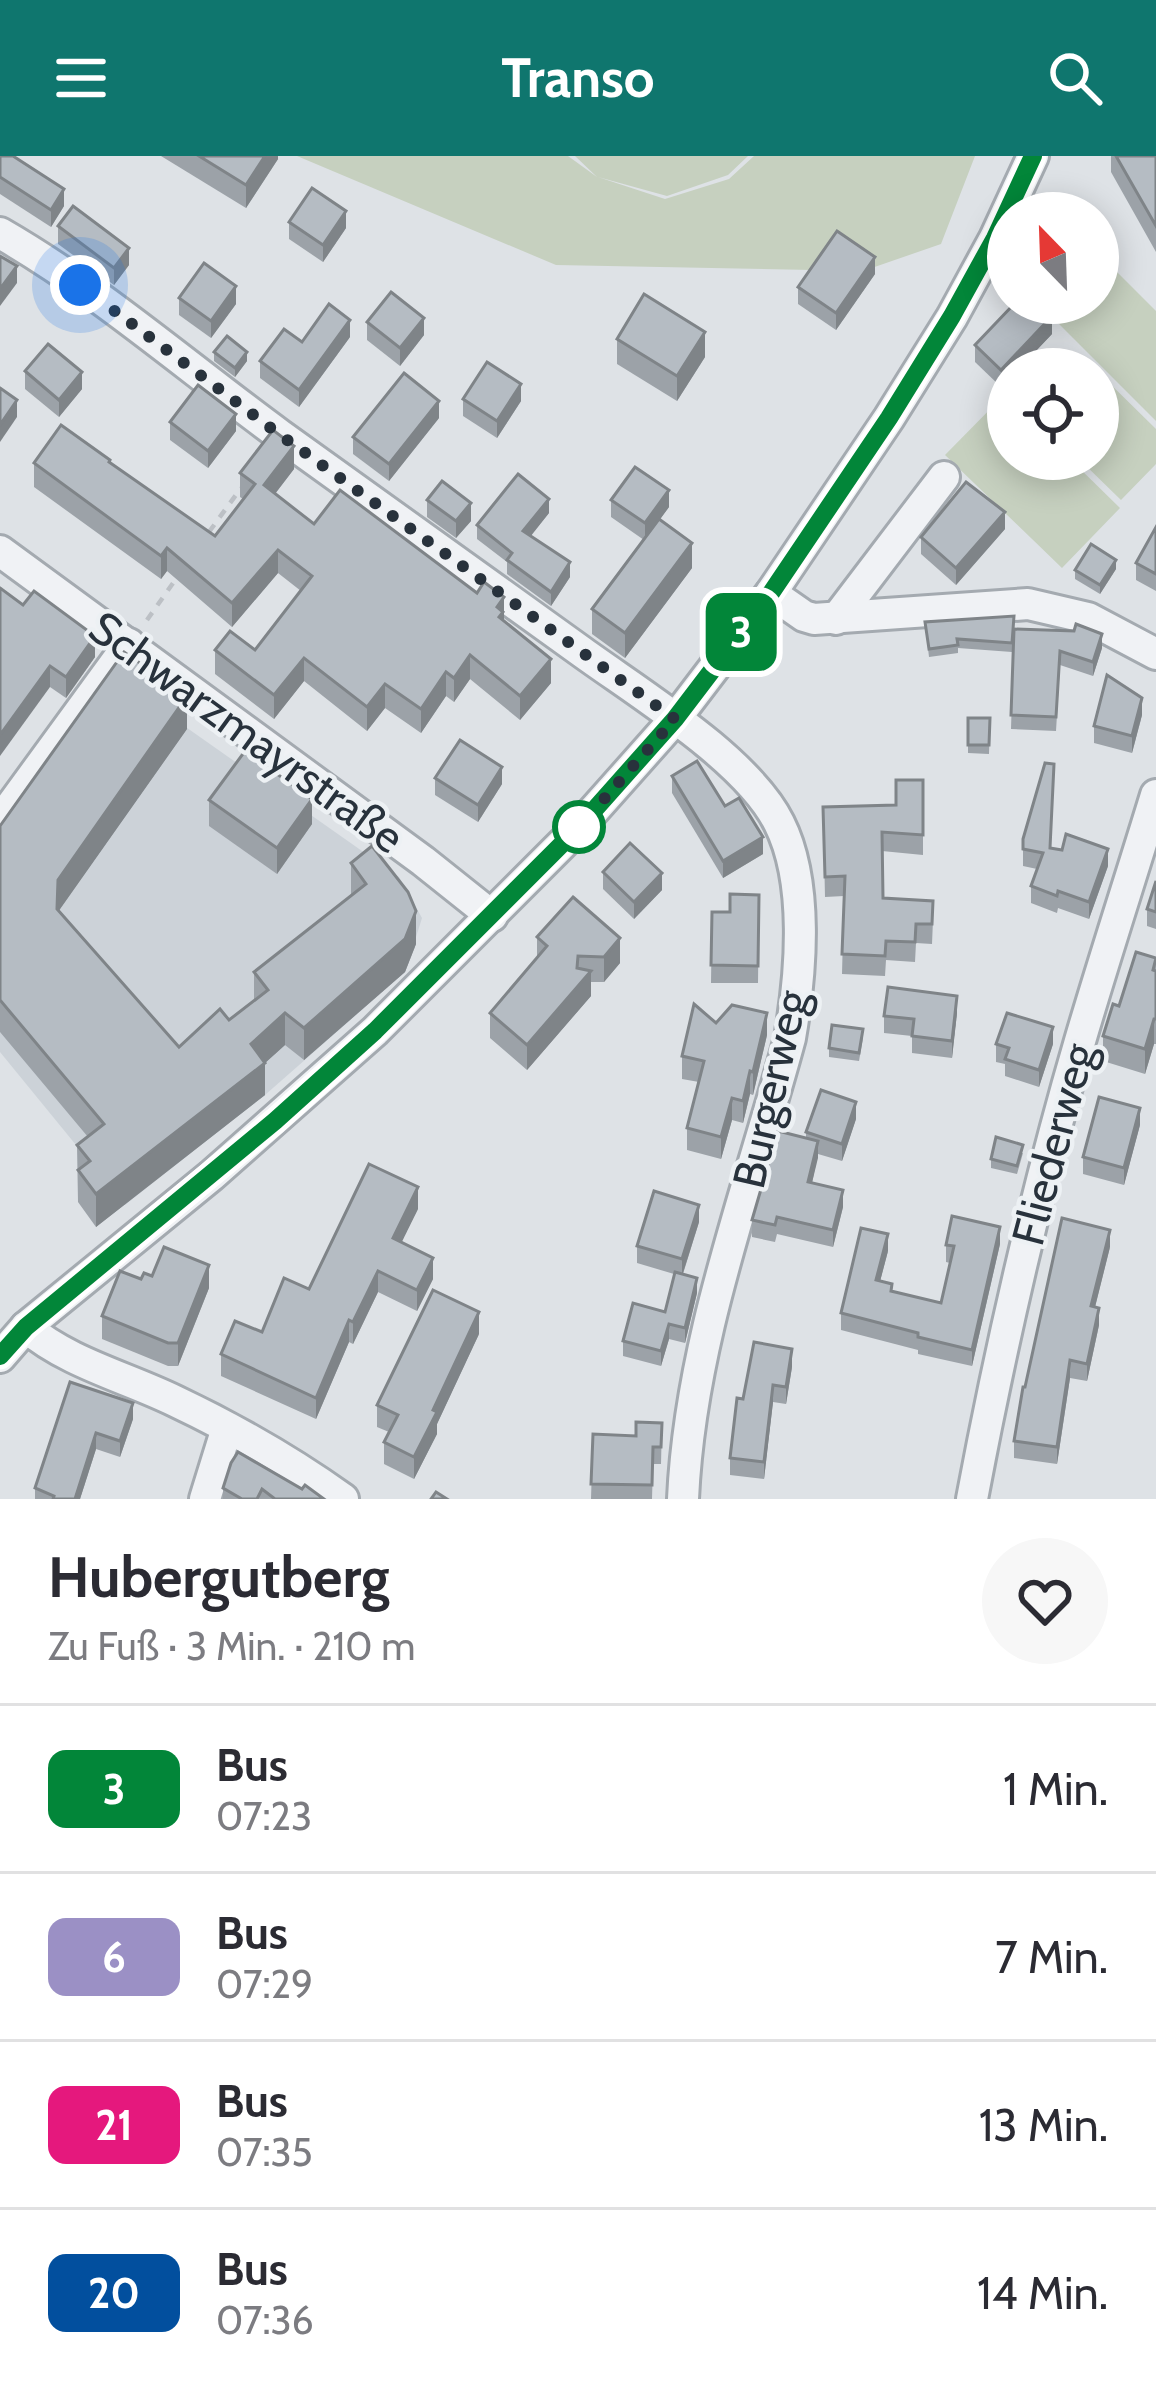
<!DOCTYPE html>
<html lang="de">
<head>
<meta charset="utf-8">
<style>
  body { margin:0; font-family:Cabin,sans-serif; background:#f7f7f7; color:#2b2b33; height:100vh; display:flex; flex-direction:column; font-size:45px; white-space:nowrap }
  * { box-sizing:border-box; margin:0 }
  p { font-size:39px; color:#7c7c81 }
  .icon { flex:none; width:66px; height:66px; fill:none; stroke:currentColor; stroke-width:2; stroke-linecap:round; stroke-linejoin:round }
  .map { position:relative; height:1343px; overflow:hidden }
  .side { display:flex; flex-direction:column; background:#fff; flex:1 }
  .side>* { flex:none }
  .badge { padding:0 24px; border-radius:18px; font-size:42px; line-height:78px }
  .needle { width:78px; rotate:337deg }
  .buttons { position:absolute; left:987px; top:36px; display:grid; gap:24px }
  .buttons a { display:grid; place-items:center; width:132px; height:132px; border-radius:50%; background:#fff; box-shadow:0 6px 30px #0003; font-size:60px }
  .you { position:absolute; width:60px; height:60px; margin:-30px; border:9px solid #fff; border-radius:50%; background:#1a73e8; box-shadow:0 0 0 18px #1a73e833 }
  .map>.badge { position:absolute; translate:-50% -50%; box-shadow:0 0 0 6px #fff }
  .round { display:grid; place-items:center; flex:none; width:126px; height:126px; border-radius:63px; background:#f7f7f7 }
  .summary { display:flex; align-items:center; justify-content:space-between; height:204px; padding:0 48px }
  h1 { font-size:57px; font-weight:700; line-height:90px }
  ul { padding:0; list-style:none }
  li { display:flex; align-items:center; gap:36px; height:168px; padding:0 48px; border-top:3px solid #e1e1e2 }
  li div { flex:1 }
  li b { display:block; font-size:45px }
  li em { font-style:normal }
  li .badge { min-width:132px; font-weight:700; text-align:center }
  header { display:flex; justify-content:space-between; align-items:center; height:156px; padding:0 48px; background:#0f766e; color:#fff; font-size:54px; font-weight:700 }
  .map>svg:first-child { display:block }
  .built { fill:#ccd2d8 }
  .green { fill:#c6d0bf }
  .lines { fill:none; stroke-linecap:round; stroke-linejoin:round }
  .minor-casing { stroke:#a4aab0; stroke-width:36 }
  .path { stroke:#bcc0c5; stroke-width:4.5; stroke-dasharray:9 9; stroke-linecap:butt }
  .minor { stroke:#f0f2f5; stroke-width:30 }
  .wall { fill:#9ca2a8 }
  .shaded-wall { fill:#7f8488 }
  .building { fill:#b5bcc3; stroke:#7f8488; stroke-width:3 }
  .line-casing { stroke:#fff; stroke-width:27 }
  .line { stroke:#028639; stroke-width:18 }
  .walk { stroke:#28323c; stroke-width:12; stroke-dasharray:0 21.6 }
  .stop-dot { fill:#fff; stroke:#028639; stroke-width:6 }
  .labels { text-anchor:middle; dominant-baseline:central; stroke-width:9; stroke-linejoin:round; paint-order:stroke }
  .street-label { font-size:45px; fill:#28323c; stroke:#edf1f4 }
</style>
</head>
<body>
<header><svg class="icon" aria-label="menu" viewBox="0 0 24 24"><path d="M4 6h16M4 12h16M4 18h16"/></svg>Transo<svg class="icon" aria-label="search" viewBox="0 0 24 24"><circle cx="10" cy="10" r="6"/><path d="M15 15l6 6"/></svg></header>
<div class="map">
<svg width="1156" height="1343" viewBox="0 0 1156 1343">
  <rect width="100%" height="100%" fill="#dee2e6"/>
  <polygon class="built" points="126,529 399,721 422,762 405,816 265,939 125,1049 0,896 0,704"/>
  <g class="green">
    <polygon points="297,0 568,0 597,21 575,0 748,0 728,19 667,40 598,21 665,43 729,23 754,0 975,0 941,88 863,115 556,109"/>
    <polygon points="1101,100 1156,155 1156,265 1046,155 1054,147 1098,147 1098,103"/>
    <polygon points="1098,216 1156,273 1156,308 1121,344 1079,303 1098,303"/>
    <polygon points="1004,239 1008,243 1008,303 1070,303 1120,352 1062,412 945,299"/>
  </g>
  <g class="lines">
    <g class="minor-casing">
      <g id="minor">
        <path d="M0,77C99,134 187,211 280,279C380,352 481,424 582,496C640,538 748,604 779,667C809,726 801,818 790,882C749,1034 690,1185 683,1343"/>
        <polyline points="0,395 423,705 492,760"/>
        <polyline points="771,437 804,460 814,463 1028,448 1088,462 1156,498"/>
        <polyline points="836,463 944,321"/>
        <polyline points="0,665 129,488"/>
        <path d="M26,1171C68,1207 126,1221 175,1245C234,1273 290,1305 343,1343"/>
        <polyline points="0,1201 26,1171 211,1020 375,875 579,671 675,563 771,437 889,262 952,161 995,82 1033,0"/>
        <polyline points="205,1343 227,1272"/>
        <path d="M972,1343C1001,1189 1036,1036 1080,885C1104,803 1131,721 1156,639"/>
      </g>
    </g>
    <g class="path">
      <polyline points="209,376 241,332"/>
      <polyline points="147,464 178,420"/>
    </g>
    <use href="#minor" class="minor"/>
  </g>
  <g class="wall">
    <polygon points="0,0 64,50 51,71 0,38"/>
    <polygon points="161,0 278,0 278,3 246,52"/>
    <polygon points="1111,0 1156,0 1156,96 1111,16"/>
    <polygon points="289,66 346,72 323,106 289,83"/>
    <polygon points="58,70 129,109 114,129 58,88"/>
    <polygon points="875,118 836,174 798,148 798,131"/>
    <polygon points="179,142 236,148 211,182 179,159"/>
    <polygon points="367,166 424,179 400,210 367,184"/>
    <polygon points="1052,178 1001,231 975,206 975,189"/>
    <polygon points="350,181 299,251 260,222 260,205"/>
    <polygon points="617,183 705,201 677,245 617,208"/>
    <polygon points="214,196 247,205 235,221 214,205"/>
    <polygon points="25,215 82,233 59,261 25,233"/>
    <polygon points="463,243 521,245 497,282 463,260"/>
    <polygon points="439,262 389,325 353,298 353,281"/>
    <polygon points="170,266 236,275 208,312 170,284"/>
    <polygon points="34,307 110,307 215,380 243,343 240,341 240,317 294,313 275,338 314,368 504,465 551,527 520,564 470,523 454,546 446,540 421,577 385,552 367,575 304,525 274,563 215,518 215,494 255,494 301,435 278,417 232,471 167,415 161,423 34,331"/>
    <polygon points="427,344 471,365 456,382 427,361"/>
    <polygon points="611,344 669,351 660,363 692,412 625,502 592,478 592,453 644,384 611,361"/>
    <polygon points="549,357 530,380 570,421 551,450 507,418 507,406 477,383 477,369"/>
    <polygon points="1156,371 1156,435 1136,424 1136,407"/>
    <polygon points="1005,373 956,429 921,398 921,381"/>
    <polygon points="1116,413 1100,438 1075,423 1075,414"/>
    <polygon points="0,432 95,501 66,542 50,531"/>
    <polygon points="1014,460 1012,496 958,492 958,497 929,501 925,466"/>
    <polygon points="1014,473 1102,492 1093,520 1060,509 1056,575 1011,573"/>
    <polygon points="1142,559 1132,597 1094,587 1094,570"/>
    <polygon points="968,562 990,562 989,598 968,597"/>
    <polygon points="187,573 59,754 179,891 229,864 254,845 254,816 351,740 351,707 416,788 405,816 304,904 285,889 265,907 265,939 96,1071 78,1046 77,989 88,981 0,876 0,670"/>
    <polygon points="672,620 725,650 763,698 723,722 672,637"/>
    <polygon points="435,622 502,628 478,666 435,639"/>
    <polygon points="923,624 923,699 882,695 883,742 933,764 932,788 916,787 915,806 886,804 885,820 842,818 844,740 825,741 823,651 896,649"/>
    <polygon points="209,644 312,668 277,718 209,670"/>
    <polygon points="1023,683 1108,710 1089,763 1058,752 1057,757 1031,747 1031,730 1037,713 1023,710"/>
    <polygon points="603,716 662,734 634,763 603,733"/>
    <polygon points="1156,725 1156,773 1147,770 1147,753"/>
    <polygon points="759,739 758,827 711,827 712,756 730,756"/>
    <polygon points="573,741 620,807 604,826 591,826 591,840 527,914 490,882 490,857 537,802 537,781"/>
    <polygon points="1156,802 1156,888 1154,888 1145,918 1103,905 1103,880 1119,850"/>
    <polygon points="957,857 952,902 912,897 912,880 884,877 884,860"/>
    <polygon points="716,867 767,879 753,939 750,938 743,967 732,964 721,1003 687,994 687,972 699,926 682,923 682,900"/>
    <polygon points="863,882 859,905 829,901 829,892"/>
    <polygon points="996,888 1053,888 1039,931 1005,920 1005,908 996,906"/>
    <polygon points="856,963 842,1005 818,998 812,1027 843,1051 833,1091 777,1078 775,1086 752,1081 752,1064 806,982 806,976"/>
    <polygon points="1140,969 1124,1029 1083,1018 1083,1001"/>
    <polygon points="1023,997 1017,1018 991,1012 991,1003"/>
    <polygon points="418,1053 401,1086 433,1123 417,1155 378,1136 353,1188 349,1186 316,1263 221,1220 221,1198 262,1176 309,1133"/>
    <polygon points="699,1066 683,1118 697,1137 685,1187 669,1183 661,1210 623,1200 623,1185 665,1156 674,1118 637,1107 637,1090"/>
    <polygon points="1000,1088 972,1210 918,1198 918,1194 841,1174 841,1157 888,1095 880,1125 892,1135 941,1147 950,1107 946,1106 946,1089"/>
    <polygon points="1110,1091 1095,1151 1099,1169 1087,1225 1070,1222 1057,1308 1014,1302 1014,1285 1025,1231"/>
    <polygon points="141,1123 209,1132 178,1210 168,1210 102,1183 102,1160"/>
    <polygon points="479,1178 437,1268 437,1278 414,1323 384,1308 384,1286 389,1276 377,1271 377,1249"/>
    <polygon points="792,1211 786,1248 773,1246 764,1323 730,1319 730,1302 743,1243"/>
    <polygon points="70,1226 133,1263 120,1301 96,1293 80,1343 35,1343 35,1332"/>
    <polygon points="662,1267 661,1308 653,1308 652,1343 591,1343 593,1278 636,1280"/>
    <polygon points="223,1332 302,1333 324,1343 223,1343"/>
  </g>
  <g class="shaded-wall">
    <polygon points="265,0 278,0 278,3 246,52 246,29"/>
    <polygon points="64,33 64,50 51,71 51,54"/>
    <polygon points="346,55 346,72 323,106 323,89"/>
    <polygon points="129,92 129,109 114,129 114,112"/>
    <polygon points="875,101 875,118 836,174 836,157"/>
    <polygon points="17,110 17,127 0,150 0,133"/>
    <polygon points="236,130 236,148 211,182 211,165"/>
    <polygon points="1052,160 1052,178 1019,213 1008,213 1008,224 1001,231 1001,214"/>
    <polygon points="424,162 424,179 400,210 400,192"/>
    <polygon points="350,164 350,181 299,251 299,234"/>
    <polygon points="705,176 705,201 677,245 677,220"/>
    <polygon points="247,196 247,205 235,221 235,212"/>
    <polygon points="82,216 82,233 59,261 59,244"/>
    <polygon points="521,228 521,245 497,282 497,265"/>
    <polygon points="17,244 17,261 0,286 0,269"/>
    <polygon points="439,245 439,262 389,325 389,308"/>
    <polygon points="236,258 236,275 208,312 208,295"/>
    <polygon points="294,290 294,313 264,352 264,329"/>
    <polygon points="669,334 669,351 645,384 645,367"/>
    <polygon points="549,343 549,357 523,390 523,375"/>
    <polygon points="471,347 471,365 456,382 456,365"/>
    <polygon points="1005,356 1005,373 956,429 956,412"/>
    <polygon points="692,387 692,412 625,502 625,477"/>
    <polygon points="167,392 167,415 161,423 161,400"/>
    <polygon points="278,394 278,417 232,471 232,447"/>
    <polygon points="1116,404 1116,413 1100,438 1100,429"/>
    <polygon points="570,406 570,421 551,450 551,436"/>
    <polygon points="504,441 504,465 499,484 497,451"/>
    <polygon points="1102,478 1102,492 1093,520 1093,506"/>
    <polygon points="95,480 95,501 66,542 66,521"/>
    <polygon points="470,499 470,523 454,546 454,522"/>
    <polygon points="304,502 304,525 274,563 274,539"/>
    <polygon points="551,503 551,527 520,564 520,540"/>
    <polygon points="50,510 50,531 0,600 0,579"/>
    <polygon points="446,516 446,540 421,577 421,553"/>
    <polygon points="385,528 385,552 367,575 367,551"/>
    <polygon points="187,540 187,573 58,756 58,724"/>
    <polygon points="1142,542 1142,559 1132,597 1132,580"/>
    <polygon points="502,611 502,628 478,666 478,649"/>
    <polygon points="312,643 312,668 277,718 277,692"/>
    <polygon points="763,681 763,698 723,722 723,705"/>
    <polygon points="1108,693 1108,710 1089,763 1089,746"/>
    <polygon points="662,717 662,734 634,763 634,746"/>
    <polygon points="416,755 416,788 405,816 304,904 304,872"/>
    <polygon points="620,782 620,807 604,826 604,801"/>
    <polygon points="578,800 578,831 591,815 591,840 527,914 527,889"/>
    <polygon points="957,840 957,857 952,902 952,885"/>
    <polygon points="285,857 285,889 265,907 265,939 96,1071 96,1038"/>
    <polygon points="767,857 767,879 753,939 753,916"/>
    <polygon points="1154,863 1154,888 1145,918 1145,893"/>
    <polygon points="1053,871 1053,888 1039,931 1039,914"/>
    <polygon points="750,915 750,938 743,967 743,945"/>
    <polygon points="732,942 732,964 721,1003 721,981"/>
    <polygon points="856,946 856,963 842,1005 842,988"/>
    <polygon points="1140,952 1140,969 1124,1029 1124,1012"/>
    <polygon points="818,985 818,1002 808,1043 808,1026"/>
    <polygon points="418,1031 418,1053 393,1104 393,1082"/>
    <polygon points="843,1034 843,1051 833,1091 833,1074"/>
    <polygon points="699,1049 699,1066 682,1120 682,1103"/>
    <polygon points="1000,1071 1000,1088 972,1210 972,1194"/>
    <polygon points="1110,1074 1110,1091 1091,1167 1091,1150"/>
    <polygon points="888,1078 888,1095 876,1141 876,1124"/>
    <polygon points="433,1102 433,1123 417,1155 417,1134"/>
    <polygon points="209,1109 209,1132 178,1210 178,1187"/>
    <polygon points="378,1115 378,1136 353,1188 353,1166"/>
    <polygon points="697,1122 697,1137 685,1187 685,1172"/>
    <polygon points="1099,1152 1099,1169 1087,1225 1087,1208"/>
    <polygon points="479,1156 479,1178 437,1268 437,1278 414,1323 414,1301 433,1254"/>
    <polygon points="349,1164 349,1186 316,1263 316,1242"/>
    <polygon points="669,1168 669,1183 661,1210 661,1195"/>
    <polygon points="792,1193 792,1211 786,1248 786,1231"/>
    <polygon points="1070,1204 1070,1222 1057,1308 1057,1291"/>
    <polygon points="773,1229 773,1246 764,1323 764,1306"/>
    <polygon points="133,1247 133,1263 120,1301 120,1285"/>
    <polygon points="96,1277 96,1293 80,1343 75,1343"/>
  </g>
  <g class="building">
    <polygon points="0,0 13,0 64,33 51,54 0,21"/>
    <polygon points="199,0 265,0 246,29"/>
    <polygon points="1116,0 1156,0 1156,70"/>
    <polygon points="312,32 346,55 323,89 289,66"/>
    <polygon points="73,50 129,92 114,112 58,70"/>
    <polygon points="837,75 875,101 836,157 798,131"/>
    <polygon points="0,100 17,110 0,133"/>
    <polygon points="204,107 236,130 211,165 179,142"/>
    <polygon points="391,136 424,162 400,192 367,166"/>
    <polygon points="644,138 705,176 677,220 617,183"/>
    <polygon points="1015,147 1038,147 1052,160 1001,214 975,189"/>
    <polygon points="329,148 350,164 299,234 260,205 284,173 302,186"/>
    <polygon points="227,180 247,196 235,212 214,196"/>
    <polygon points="48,188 82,216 59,244 25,215"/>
    <polygon points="487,206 521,228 497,265 463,243"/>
    <polygon points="404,217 439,245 389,308 353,281"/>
    <polygon points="198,229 236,258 208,295 170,266"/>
    <polygon points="0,232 17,244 0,269"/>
    <polygon points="61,269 110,304 109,306 215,380 255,328 240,317 273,274 294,290 264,329 314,368 340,334 477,437 484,426 504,441 497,451 503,456 499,461 551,503 520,540 470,499 454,522 446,516 421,553 385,528 367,551 304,502 274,539 215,494 230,475 255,494 312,420 278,394 232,447 167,392 161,400 34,307"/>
    <polygon points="635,311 669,334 645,367 611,344"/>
    <polygon points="518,318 549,343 523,375 570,406 551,436 507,404 512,397 477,369"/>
    <polygon points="442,325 471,347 456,365 427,344"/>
    <polygon points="966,326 1005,356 956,412 921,381"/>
    <polygon points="659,363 692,387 625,477 592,453"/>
    <polygon points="1156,371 1156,418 1136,407"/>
    <polygon points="1091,388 1116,404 1100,429 1075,414"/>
    <polygon points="0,432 23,449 34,435 95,480 66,521 50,510 0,579"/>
    <polygon points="1014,460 1012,487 957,483 958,489 929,493 925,466"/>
    <polygon points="1076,468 1102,478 1093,506 1060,495 1056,561 1011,559 1014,473 1074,475"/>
    <polygon points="124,496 187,540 58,724 57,753 179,891 220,853 229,864 268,834 254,816 366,728 351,707 372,690 408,736 416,755 405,783 304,872 285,857 251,888 265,907 96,1038 78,1014 90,1005 77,989 104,968 0,844 0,670"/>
    <polygon points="1107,519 1142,542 1132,580 1094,570"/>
    <polygon points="968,562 990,562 989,589 968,589"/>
    <polygon points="460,584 502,611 478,649 435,622"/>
    <polygon points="245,595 312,643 277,692 209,644"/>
    <polygon points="697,605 725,650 739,642 763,681 723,705 672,620"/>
    <polygon points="1045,607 1054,608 1050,692 1062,694 1066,678 1108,693 1089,746 1058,735 1057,740 1031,730 1043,697 1023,693 1023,683"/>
    <polygon points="896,624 923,624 923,679 882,676 883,742 933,745 932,768 916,768 915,786 886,785 885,800 842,798 845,720 825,721 823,651 896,649"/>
    <polygon points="630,687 662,717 634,746 603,716"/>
    <polygon points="1156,725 1156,756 1147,753"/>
    <polygon points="730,738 759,739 758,810 711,809 712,756 730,756"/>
    <polygon points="573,741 620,782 604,801 578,800 577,812 591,815 527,889 490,857 547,790 537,781"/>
    <polygon points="1136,796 1156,802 1153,814 1156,815 1156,863 1154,863 1145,893 1103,880 1113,848 1119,850"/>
    <polygon points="888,831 957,840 952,885 912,880 914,863 884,860"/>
    <polygon points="694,848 716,867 732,849 767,857 753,916 750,915 743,945 732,942 721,981 687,972 704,905 682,900"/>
    <polygon points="1007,857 1053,871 1039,914 1005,903 1009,892 996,888"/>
    <polygon points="832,869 863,873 859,897 829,892"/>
    <polygon points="821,934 856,946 842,988 806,976"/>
    <polygon points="1099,941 1140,952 1124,1012 1083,1001"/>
    <polygon points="778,975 818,985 808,1026 843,1034 833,1074 777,1061 775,1069 752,1064"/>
    <polygon points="996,981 1023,989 1017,1010 991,1003"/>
    <polygon points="369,1008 418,1031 393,1082 433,1102 417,1134 378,1115 353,1166 349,1164 316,1242 221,1198 235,1165 262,1176 284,1122 309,1133"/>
    <polygon points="654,1035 699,1049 682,1103 637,1090"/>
    <polygon points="952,1060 1000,1071 972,1194 918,1181 918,1177 841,1157 861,1072 888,1078 876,1124 892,1128 891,1135 941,1147 954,1090 946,1089"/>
    <polygon points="1062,1062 1110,1074 1091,1150 1099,1152 1087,1208 1070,1204 1057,1291 1014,1285 1023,1231 1025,1231"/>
    <polygon points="164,1091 209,1109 178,1187 168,1187 102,1160 120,1115 141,1123 144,1117 152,1120"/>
    <polygon points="675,1116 697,1122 685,1172 669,1168 661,1195 623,1185 633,1147 665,1156"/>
    <polygon points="433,1134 479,1156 433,1254 437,1256 414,1301 384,1286 398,1259 377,1249"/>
    <polygon points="754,1186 792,1193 786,1231 773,1229 764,1306 730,1302 737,1242 743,1243"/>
    <polygon points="70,1226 133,1247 120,1285 96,1277 75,1343 53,1343 54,1340 35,1332"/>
    <polygon points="636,1266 662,1267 661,1291 653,1291 652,1329 591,1328 593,1278 636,1280"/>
    <polygon points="238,1296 302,1333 305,1329 324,1343 275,1343 262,1333 257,1343 242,1343 223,1332 231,1307"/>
    <polygon points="436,1336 447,1343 431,1343"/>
  </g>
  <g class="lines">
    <g class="line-casing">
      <polyline id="line" points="0,1200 26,1171 275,965 375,875 579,671 675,563 771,437 889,262 952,160 995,82 1033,0"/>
    </g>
    <use href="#line" class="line"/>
    <polyline class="walk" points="80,129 279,278 675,563 579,671"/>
  </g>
  <circle class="stop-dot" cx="579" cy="671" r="24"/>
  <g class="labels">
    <g class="street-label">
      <text transform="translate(247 576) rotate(36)">Schwarzmayrstraße</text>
      <text transform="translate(770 933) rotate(-77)">Burgerweg</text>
      <text transform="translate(1053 988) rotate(-75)">Fliederweg</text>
    </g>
  </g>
</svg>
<div class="buttons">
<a><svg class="needle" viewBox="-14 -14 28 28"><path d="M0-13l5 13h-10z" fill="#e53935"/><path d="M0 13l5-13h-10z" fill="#7c7c81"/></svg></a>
<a><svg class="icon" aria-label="locate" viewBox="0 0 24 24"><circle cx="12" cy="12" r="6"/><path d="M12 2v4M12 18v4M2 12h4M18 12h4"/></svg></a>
</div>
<div class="you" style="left:80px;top:129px"></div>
<b class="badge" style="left:741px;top:476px;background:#028639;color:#fff">3</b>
</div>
<section class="side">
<div class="summary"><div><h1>Hubergutberg</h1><p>Zu Fuß · 3 Min. · 210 m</p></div><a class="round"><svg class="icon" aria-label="heart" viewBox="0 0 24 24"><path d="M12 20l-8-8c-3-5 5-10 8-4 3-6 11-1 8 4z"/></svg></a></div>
<ul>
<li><span class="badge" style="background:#028639;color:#fff">3</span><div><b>Bus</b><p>07:23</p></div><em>1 Min.</em></li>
<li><span class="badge" style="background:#9b90c5;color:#fff">6</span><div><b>Bus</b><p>07:29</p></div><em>7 Min.</em></li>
<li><span class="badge" style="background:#e5187d;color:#fff">21</span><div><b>Bus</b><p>07:35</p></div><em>13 Min.</em></li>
<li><span class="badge" style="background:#024f9e;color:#fff">20</span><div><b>Bus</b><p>07:36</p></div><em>14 Min.</em></li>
</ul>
</section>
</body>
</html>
